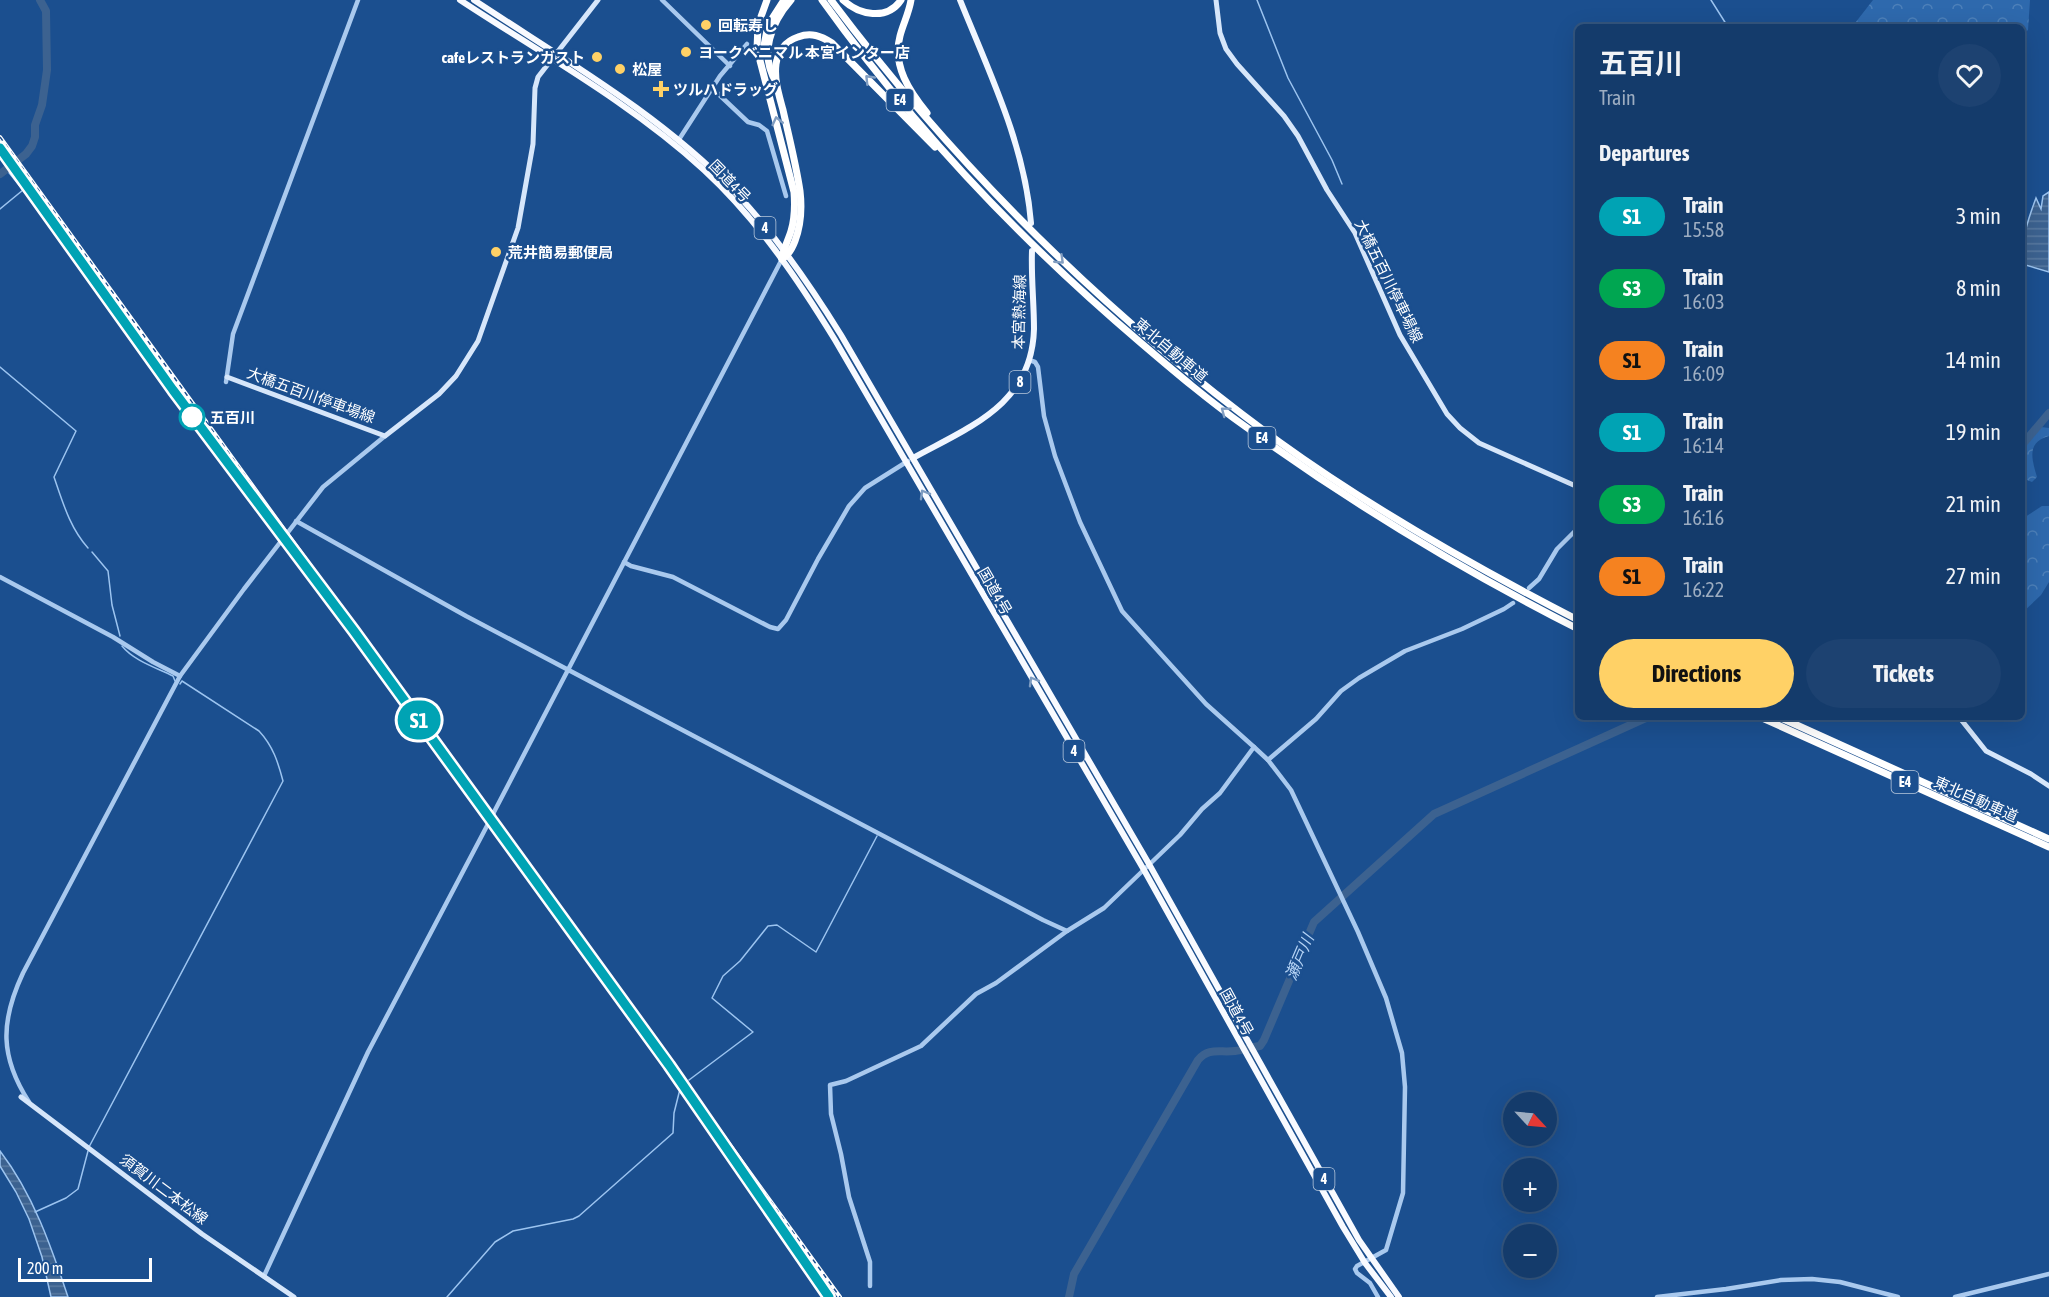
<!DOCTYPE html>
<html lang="en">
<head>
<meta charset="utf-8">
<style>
  body { margin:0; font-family:"Asap Condensed","Noto Sans JP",sans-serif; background:#1d4271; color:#f1f3f6; height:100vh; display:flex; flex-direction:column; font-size:22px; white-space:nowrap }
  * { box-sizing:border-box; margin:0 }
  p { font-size:20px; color:#9dadc1 }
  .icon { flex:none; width:33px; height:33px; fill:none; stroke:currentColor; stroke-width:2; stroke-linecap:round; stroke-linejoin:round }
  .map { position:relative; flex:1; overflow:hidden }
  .details { position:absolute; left:1575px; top:24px; width:450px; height:696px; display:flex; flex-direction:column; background:#143b6b; border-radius:9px; box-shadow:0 6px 24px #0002,0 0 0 2px #33557e }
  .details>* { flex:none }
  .badge { padding:0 12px; border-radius:20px; font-size:21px; line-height:39px }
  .needle { width:39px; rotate:116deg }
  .controls { position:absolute; left:1503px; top:1092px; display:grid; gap:12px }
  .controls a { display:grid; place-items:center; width:54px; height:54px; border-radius:50%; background:#143b6b; box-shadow:0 6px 24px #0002,0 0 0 2px #33557e; font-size:30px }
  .scale { position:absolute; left:18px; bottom:15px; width:134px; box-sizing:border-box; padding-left:6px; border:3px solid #fff; border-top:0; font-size:16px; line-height:21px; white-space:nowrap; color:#fff; -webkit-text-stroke:4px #1b4f8f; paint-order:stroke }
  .map>.badge { position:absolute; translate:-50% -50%; box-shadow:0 0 0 3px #fff }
  h2 { padding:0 24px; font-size:22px; line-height:54px }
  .round { display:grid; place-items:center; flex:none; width:63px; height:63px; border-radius:32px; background:#1d4271 }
  .overview { display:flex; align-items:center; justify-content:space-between; height:102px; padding:0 24px }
  h1 { font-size:28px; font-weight:700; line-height:45px }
  .action { display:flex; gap:12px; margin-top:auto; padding:12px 24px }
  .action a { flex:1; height:69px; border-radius:36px; background:#ffd166; color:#111; font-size:24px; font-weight:700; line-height:69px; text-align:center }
  .action a+a { background:#1d4271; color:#f1f3f6 }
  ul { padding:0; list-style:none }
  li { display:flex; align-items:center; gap:18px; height:72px; padding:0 24px }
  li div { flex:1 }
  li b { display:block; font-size:22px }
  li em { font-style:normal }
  li .badge { min-width:66px; font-weight:700; text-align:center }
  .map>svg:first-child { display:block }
  .forest { fill:url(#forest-crowns) }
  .water { fill:url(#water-rules); stroke:#9cc4f0; stroke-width:1.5 }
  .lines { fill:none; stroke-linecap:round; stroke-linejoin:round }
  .stream { stroke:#9cc4f0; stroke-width:1.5 }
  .river { stroke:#3c6290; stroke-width:8 }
  .tertiary { stroke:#a9c9ee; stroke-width:4.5 }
  .secondary { stroke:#d6e6fa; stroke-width:5 }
  .primary { stroke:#f0f6ff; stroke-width:6 }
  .trunk { stroke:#f8faff; stroke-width:6 }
  .motorway { stroke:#fff; stroke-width:7 }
  .rail-casing { stroke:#fff; stroke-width:4 }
  .rail { stroke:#1b4f8f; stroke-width:1.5; stroke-dasharray:4.5; stroke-linecap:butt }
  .tertiary-bridge { stroke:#a9c9ee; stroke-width:4.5 }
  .oneway { stroke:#829ec1 }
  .oneway2 { stroke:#7e9cc1 }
  .line-casing { stroke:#fff; stroke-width:14 }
  .line { stroke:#00a3b4; stroke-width:9 }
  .poi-dot { fill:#ffd166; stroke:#1b4f8f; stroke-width:2 }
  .stop-dot { fill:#fff; stroke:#00a3b4; stroke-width:3 }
  .labels { text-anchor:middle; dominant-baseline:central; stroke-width:5; stroke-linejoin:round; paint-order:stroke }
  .shield { fill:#1b4f8f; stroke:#bbcadd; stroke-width:1.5 }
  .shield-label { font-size:14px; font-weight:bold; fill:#fff }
  .poi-label { font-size:15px; font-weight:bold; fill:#fff; stroke:#1b4f8f; text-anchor:start }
  .street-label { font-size:15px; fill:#fff; stroke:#1b4f8f }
  .stop-label { font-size:15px; font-weight:bold; fill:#fff; stroke:#1b4f8f; text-anchor:start }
  .water-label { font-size:16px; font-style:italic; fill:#b5d3f5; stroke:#1b4f8f }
</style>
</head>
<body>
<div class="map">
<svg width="2049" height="1297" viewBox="0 0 2049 1297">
  <defs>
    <pattern id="forest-crowns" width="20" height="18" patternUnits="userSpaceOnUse" patternTransform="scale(1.5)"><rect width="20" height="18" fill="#2e69ad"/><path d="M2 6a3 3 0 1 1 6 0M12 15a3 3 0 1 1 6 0" fill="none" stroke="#4d80b9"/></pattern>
    <pattern id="water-rules" width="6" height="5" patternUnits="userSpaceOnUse" patternTransform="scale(1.5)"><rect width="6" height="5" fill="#3c6290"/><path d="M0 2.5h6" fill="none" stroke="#597aa1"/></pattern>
  </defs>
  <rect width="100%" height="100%" fill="#1b4f8f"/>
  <g class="forest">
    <polygon points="1873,0 2030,0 2028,30 2022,35 2022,27 1852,27"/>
    <path d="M2041,427L2049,428V436C2026,442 2032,460 2037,477L2032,482L2022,478V448Z"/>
    <polygon points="2042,506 2049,506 2049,582 2041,595 2022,613 2022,519"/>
  </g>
  <g class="water">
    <path d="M2049,192V272L2022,264C2022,238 2027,222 2036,198L2041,209L2043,196Z"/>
    <path d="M0,1151C33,1194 51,1246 68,1297H51L42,1257L29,1219L16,1192L0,1166Z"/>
  </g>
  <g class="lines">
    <g class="stream">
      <polyline points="1257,0 1288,78 1332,160 1342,184"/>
      <polyline points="1711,0 1728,27"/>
      <polyline points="0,209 23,190 6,169"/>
      <path d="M0,367L76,431L54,477C63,503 70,528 88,548"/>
      <polyline points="92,552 108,571 112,605 120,636"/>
      <path d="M122,646C134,661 157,668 173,676L175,681"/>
      <polyline points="1627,717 1630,725"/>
      <polyline points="689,1080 753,1032 712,998 723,976 740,961 768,926 777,925 816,952 877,836"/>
      <path d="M89,1147L283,781C278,762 273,746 259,731L182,681L180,684"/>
      <polyline points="35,1212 66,1198 78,1189 88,1151"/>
      <polyline points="447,1297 495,1242 513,1231 573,1219 579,1216 673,1133 674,1113 680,1089"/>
    </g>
    <g class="river">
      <polyline points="0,174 26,154 32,146 35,137 35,125 42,105 47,70 46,11 40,0"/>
      <polyline points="2022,445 2049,413"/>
      <path d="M1069,1297L1074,1274L1198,1060C1209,1047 1220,1053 1235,1051C1244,1050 1252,1047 1260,1046L1264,1040L1314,922L1434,814L1648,717"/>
    </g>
    <g class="tertiary">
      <polyline points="662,0 730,66"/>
      <polyline points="712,88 748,122 759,125 767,131 786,196"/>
      <polyline points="678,141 720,76 747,44"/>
      <polyline points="1029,360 1035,362 1038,367 1044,416 1055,456 1080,522 1122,611 1206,704 1254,747"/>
      <polyline points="226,382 233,334 358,0"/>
      <polyline points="296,521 466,616 1043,920 1067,931"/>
      <polyline points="624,562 631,566 673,577 770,627 778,629 786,620 818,559 849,506 865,488 908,461"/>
      <polyline points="0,577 113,637 153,662 180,676"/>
      <polyline points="1529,588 1539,579 1557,549 1578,528"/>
      <polyline points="1268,760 1291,790 1358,932 1386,998 1402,1053 1405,1087 1403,1193 1386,1250 1357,1266 1355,1269 1357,1273 1370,1283 1378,1297"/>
      <polyline points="494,812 782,259"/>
      <path d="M29,1102C0,1057 0,1022 23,973L180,676L244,589L323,487L385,436"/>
      <polyline points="264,1276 368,1052 488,824"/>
      <polyline points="870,1286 870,1262 849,1197 841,1154 831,1114 830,1085 846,1081 921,1046 976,994 996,983 1067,931 1104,908 1180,835 1202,809 1220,793 1254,747 1268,760 1316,719 1341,691 1359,678 1405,651 1462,629 1504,609 1513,603"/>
      <polyline points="1657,1297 1726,1289 1781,1280 1812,1279 1840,1282 1898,1297"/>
      <polyline points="1955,1297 2049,1274"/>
    </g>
    <g class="secondary">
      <polyline points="1216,0 1220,33 1226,49 1237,64 1284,116 1298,136 1327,190 1355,233 1400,335 1447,414 1460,428 1479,443 1578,487"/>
      <polyline points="227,377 385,436 439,394 456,376 478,341 518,228 533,144 535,88 538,77 598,0"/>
      <polyline points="1959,717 1986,751 2031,774 2049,786"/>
      <polyline points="21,1097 202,1234 294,1297"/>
    </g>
    <g class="primary">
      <path d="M960,0C989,72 1025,145 1031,223"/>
      <path d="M913,458C969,427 1032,405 1034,329C1034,303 1031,277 1032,251"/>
    </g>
    <g class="trunk">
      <path d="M460,0C542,54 631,103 704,170C757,219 797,278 835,340L1144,870L1343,1227L1365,1263L1391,1297"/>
      <path d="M474,0C563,59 660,114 735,192C776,235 810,285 841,335L1149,864L1359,1240L1399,1297"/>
    </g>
    <g class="motorway">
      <path d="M767,0L758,25L757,49L794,192C795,205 795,218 791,231C788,241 783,249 782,259"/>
      <path d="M822,0C913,127 1022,242 1141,343C1175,372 1209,401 1246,427C1351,503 1462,570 1578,629"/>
      <path d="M831,0C958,169 1107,316 1278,441C1372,509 1475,567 1578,620"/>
      <path d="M843,0C859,15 887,21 901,0"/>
      <path d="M911,0C909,13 903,24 900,36C892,66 910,92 927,113"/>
      <polyline points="762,56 768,25 784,0"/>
      <path d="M776,82C759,54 771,23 791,0"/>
      <path d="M782,259C789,255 792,249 795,241C801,225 802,208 800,191C796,164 789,137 783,110C779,95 774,80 776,64C778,52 785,41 798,37C811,32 821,36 832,43L935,147"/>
      <polyline points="1760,717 2049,847"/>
      <polyline points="1779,717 2049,839"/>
    </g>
    <g class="rail-casing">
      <polyline id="rail" points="0,137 840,1297"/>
    </g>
    <use href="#rail" class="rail"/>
    <polyline class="tertiary-bridge" points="488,824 494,812"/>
  </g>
  <defs><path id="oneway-chevron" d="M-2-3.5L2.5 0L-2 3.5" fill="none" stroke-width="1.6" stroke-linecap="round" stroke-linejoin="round" transform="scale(1.5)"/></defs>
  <g class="oneway">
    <use href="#oneway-chevron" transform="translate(869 79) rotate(-134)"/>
    <use href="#oneway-chevron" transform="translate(777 121) rotate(-103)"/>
    <use href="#oneway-chevron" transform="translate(1060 260) rotate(44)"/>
    <use href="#oneway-chevron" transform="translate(1225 411) rotate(-143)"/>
  </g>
  <g class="oneway2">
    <use href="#oneway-chevron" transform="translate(924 494) rotate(-120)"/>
    <use href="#oneway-chevron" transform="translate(1033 681) rotate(-120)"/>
  </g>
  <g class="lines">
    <g class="line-casing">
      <polyline id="line" points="0,148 173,390 354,631 669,1065 829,1297"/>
    </g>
    <use href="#line" class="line"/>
  </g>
  <g class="poi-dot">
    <circle cx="706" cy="25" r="6"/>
    <circle cx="686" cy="52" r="6"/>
    <circle cx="597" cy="57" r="6"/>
    <circle cx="620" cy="69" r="6"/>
    <path d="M658 80h6v6h6v6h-6v6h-6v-6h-6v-6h6z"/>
    <circle cx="496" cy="252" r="6"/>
  </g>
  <circle class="stop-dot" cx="192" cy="417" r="12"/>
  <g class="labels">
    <g class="shield">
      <rect x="886.5" y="89" width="27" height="22" rx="4.5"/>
      <rect x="754.5" y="217" width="21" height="22" rx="4.5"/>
      <rect x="1009.5" y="371" width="21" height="22" rx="4.5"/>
      <rect x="1248.5" y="427" width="27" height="22" rx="4.5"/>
      <rect x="1063.5" y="740" width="21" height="22" rx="4.5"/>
      <rect x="1891.5" y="771" width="27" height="22" rx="4.5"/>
      <rect x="1313.5" y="1168" width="21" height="22" rx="4.5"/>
    </g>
    <g class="shield-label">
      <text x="900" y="100">E4</text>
      <text x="765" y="228">4</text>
      <text x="1020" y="382">8</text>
      <text x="1262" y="438">E4</text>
      <text x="1074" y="751">4</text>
      <text x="1905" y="782">E4</text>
      <text x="1324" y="1179">4</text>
    </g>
    <g class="poi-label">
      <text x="718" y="25">回転寿し</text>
      <text x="698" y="52">ヨークベニマル 本宮インター店</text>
      <text x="585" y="57" text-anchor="end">cafeレストランガスト</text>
      <text x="632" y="69">松屋</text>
      <text x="673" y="89">ツルハドラッグ</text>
      <text x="508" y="252">荒井簡易郵便局</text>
    </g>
    <g class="street-label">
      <text transform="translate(730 181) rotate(46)">国道4号</text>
      <text transform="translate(1389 281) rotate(64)">大橋五百川停車場線</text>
      <text transform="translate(1019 312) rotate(-89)">本宮熱海線</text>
      <text transform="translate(1171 350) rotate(40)">東北自動車道</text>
      <text transform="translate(311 395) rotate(20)">大橋五百川停車場線</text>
      <text transform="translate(995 591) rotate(60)">国道4号</text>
      <text transform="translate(1976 799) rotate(24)">東北自動車道</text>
      <text transform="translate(1237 1012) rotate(61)">国道4号</text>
      <text transform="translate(164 1189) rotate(37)">須賀川二本松線</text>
    </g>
    <g class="stop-label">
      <text x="210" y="417">五百川</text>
    </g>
    <g class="water-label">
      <text transform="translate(1299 957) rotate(-67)">瀬戸川</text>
    </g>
  </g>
</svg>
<div class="controls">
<a><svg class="needle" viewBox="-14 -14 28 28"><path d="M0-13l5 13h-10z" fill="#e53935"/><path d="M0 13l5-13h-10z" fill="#9dadc1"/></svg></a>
<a>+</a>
<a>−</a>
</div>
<div class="scale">200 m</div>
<b class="badge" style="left:419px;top:720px;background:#00a3b4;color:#fff">S1</b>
<section class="details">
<div class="overview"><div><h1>五百川</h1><p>Train</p></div><a class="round"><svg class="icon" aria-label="heart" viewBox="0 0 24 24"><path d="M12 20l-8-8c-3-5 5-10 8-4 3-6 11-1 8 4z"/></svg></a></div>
<h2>Departures</h2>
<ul>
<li><span class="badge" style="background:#00a3b4;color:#fff">S1</span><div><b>Train</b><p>15:58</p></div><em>3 min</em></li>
<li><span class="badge" style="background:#00a651;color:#fff">S3</span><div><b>Train</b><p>16:03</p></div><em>8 min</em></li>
<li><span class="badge" style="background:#f58220;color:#111">S1</span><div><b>Train</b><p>16:09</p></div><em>14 min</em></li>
<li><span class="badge" style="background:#00a3b4;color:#fff">S1</span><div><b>Train</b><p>16:14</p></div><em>19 min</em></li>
<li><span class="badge" style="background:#00a651;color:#fff">S3</span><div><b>Train</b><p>16:16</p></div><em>21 min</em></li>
<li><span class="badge" style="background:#f58220;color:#111">S1</span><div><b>Train</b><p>16:22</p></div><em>27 min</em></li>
</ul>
<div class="action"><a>Directions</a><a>Tickets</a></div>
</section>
</div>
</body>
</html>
